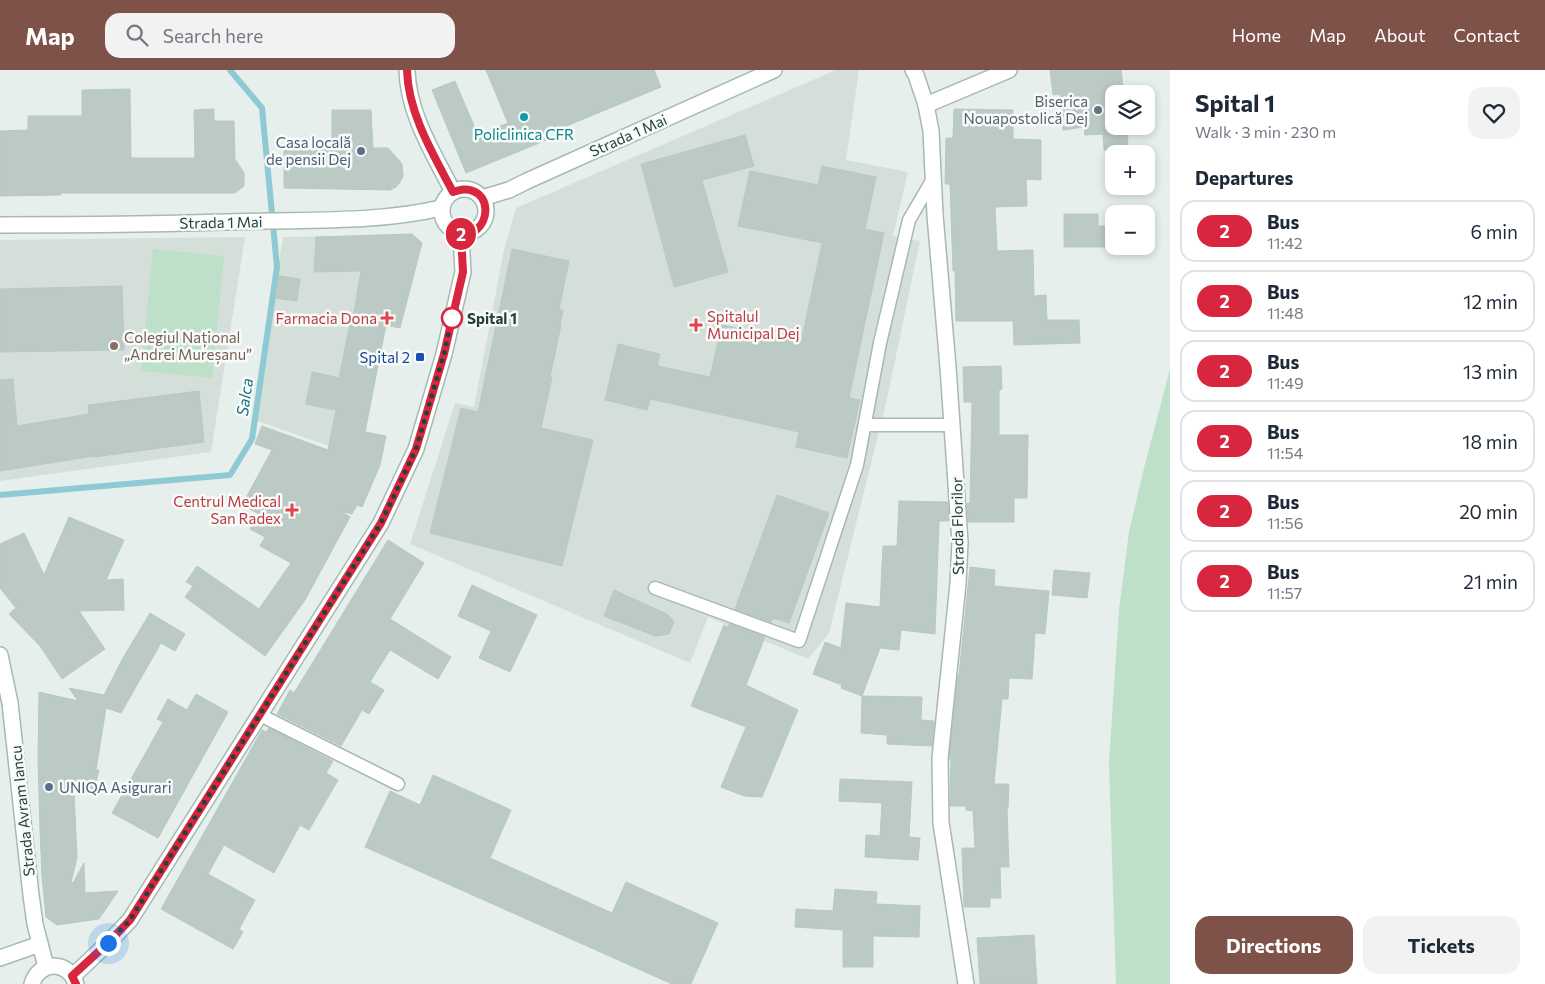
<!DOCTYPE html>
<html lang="en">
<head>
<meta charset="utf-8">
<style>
  body { margin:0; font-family:Commissioner,sans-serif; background:#f2f2f3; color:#1f2937; height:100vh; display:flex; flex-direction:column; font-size:19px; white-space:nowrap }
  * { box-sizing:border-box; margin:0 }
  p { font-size:16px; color:#747a83 }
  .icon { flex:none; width:28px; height:28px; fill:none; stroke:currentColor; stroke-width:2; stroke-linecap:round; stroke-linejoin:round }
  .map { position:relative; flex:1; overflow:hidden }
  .side { display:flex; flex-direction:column; background:#fff; width:375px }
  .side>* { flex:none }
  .badge { padding:0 10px; border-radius:16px; font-size:18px; line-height:32px }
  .buttons { position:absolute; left:1105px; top:15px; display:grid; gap:10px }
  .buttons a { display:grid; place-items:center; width:50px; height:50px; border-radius:10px; background:#fff; box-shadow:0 2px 8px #0003; font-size:25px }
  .you { position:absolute; width:25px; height:25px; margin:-12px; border:4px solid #fff; border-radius:50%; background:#1a73e8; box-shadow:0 0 0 8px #1a73e833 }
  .map>.badge { position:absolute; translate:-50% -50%; box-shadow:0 0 0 2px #fff }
  h2 { padding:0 25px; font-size:19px; line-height:45px }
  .round { display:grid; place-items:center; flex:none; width:52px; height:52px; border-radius:15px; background:#f2f2f3 }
  .headline { display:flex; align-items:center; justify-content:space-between; height:85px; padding:0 25px }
  h1 { font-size:24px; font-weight:700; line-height:38px }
  .primary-button { display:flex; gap:10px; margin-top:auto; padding:10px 25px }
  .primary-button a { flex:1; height:58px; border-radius:15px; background:#7f5249; color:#fff; font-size:20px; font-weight:700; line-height:58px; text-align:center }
  .primary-button a+a { background:#f2f2f3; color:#1f2937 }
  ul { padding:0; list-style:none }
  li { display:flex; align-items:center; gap:15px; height:62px; margin:0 10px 8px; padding:0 15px; border:2px solid #e0e1e3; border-radius:15px }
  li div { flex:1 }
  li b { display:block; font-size:19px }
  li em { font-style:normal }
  li .badge { min-width:55px; font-weight:700; text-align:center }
  header { display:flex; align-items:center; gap:30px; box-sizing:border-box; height:70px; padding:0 25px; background:#7f5249; color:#fff }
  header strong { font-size:24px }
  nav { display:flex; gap:28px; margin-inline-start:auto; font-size:18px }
  .search { width:350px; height:45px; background:#f2f2f3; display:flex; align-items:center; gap:12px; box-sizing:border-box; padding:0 18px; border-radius:15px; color:#747a83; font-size:19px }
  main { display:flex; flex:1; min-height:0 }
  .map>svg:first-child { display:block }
  .built { fill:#d4dfda }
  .green { fill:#bfe0c8 }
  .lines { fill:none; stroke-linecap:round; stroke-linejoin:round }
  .stream { stroke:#8ec9d4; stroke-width:6 }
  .building { fill:#bbcac4; stroke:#b8c9c2 }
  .lane-casing { stroke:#a8b8b2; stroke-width:15 }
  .street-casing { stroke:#a8b8b2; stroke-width:18 }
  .secondary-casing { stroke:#a4bbb3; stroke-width:18 }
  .lane { stroke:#fff; stroke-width:12 }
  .street { stroke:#fff; stroke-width:15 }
  .secondary { stroke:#fff; stroke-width:15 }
  .line-casing { stroke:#fff; stroke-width:11 }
  .line { stroke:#d7263d; stroke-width:8 }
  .walk { stroke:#24423a; stroke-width:5; stroke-dasharray:0 9 }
  .worship-dot { fill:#6b7280; stroke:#f7fbf9; stroke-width:2 }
  .culture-dot { fill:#0f9aa8; stroke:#f7fbf9; stroke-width:2 }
  .service-dot { fill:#5c6f8a; stroke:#f7fbf9; stroke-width:2 }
  .health-dot { fill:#e0444e; stroke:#f7fbf9; stroke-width:2 }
  .stop-dot { fill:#fff; stroke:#d7263d; stroke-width:2.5 }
  .education-dot { fill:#8d6e63; stroke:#f7fbf9; stroke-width:2 }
  .transit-dot { fill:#1a4fb4; stroke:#f7fbf9; stroke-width:2 }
  .labels { text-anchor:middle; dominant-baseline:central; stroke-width:5; stroke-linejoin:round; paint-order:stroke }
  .worship-label { font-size:15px; fill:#5b616d; stroke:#f7fbf9; text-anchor:end }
  .culture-label { font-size:15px; fill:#0d838f; stroke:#f7fbf9 }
  .street-label { font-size:15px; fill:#24423a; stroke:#f7fbf9 }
  .service-label { font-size:15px; fill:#4e5e75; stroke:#f7fbf9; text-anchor:end }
  .health-label { font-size:15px; fill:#be3a42; stroke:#f7fbf9; text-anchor:end }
  .stop-label { font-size:15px; font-weight:bold; fill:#24423a; stroke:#f7fbf9; text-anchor:start }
  .education-label { font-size:15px; fill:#785e54; stroke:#f7fbf9; text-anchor:start }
  .transit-label { font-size:15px; fill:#164399; stroke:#f7fbf9; text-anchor:end }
  .water-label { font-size:16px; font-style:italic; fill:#1c6f80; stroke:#f7fbf9 }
</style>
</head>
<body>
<header>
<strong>Map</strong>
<div class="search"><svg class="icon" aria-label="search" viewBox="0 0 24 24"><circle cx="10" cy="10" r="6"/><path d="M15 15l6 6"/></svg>Search here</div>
<nav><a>Home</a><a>Map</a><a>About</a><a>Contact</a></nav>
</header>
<main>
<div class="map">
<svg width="1170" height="914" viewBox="0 0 1170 914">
  <rect width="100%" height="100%" fill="#e6efeb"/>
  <g class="built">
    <polygon points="836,0 859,0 846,90 908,102 893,166 920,171 887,329 829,563 808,589 708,547 690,593 410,474 455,333 474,337 504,180 516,138"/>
    <polygon points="412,165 365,252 386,255 365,362 386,366 382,386 329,376 255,350 283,167"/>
    <polygon points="245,167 211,382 0,411 0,170"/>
  </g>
  <g class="green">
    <polygon points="153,179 224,186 212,308 141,301"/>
    <polygon points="1170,299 1170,914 1116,914 1109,693 1119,540 1129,462 1144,398"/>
  </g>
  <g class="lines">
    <polyline class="stream" points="0,425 230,405 252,369 277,197 262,38 230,0"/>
  </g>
  <g class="building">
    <polygon points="486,0 654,0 661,17 547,64 549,69 466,103 432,20 455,11 478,65 508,53"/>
    <polygon points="1050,0 1121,0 1124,24 1114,24 1114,56 1127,56 1128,78 1104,80 1103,64 1085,65 1084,57 1063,60 1060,24 1053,25"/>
    <polygon points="130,19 131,88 195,88 194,40 214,39 214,51 234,51 235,89 244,103 244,116 235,123 61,123 61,125 0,126 0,61 28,60 28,46 82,46 82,20"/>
    <polygon points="954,39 1013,40 1013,69 1041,70 1041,110 1026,109 1027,136 995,137 997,181 1033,180 1034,226 1046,225 1047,250 1079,250 1080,273 1014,275 1013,251 956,251 955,201 953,201 950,114 945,114 946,68 953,68"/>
    <polygon points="332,40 371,40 373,78 388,78 402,94 403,106 400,112 396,117 390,120 284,118 284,75 332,75"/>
    <polygon points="745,65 754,96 702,110 728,202 674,217 641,94"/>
    <polygon points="822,96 876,107 865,159 884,163 849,328 860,330 847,388 796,377 799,362 650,329 647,340 605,330 618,274 660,284 657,296 710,307 722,255 801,273 822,173 738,156 750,101 818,115"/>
    <polygon points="1064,144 1098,144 1098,156 1114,156 1114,177 1064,177"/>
    <polygon points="412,164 422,173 400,258 386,255 365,362 386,366 380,395 362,437 357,435 352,444 341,441 350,447 305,530 265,586 185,527 193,516 186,512 197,496 259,539 291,493 260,476 265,467 250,459 259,444 242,435 272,380 255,374 262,356 328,380 336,340 306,334 312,302 339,308 351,249 353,249 361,201 314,202 316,167"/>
    <polygon points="512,179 569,191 559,239 563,240 560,255 561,255 550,307 552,307 541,358 593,370 562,496 430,463 461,338 478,342"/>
    <polygon points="279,206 300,209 297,231 275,228"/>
    <polygon points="122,216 124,280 0,282 0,219"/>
    <polygon points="1001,296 1002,319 999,320 999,365 1028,365 1027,428 1014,428 1014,452 968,452 967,433 970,433 972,332 964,332 963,297"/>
    <polygon points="13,309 17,356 89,344 88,335 199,321 204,372 94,387 94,386 0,401 0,310"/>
    <polygon points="777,425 829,443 789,553 773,548 771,552 735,539"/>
    <polygon points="899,431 948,432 949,451 939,451 935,564 901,560 899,580 880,578 862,626 922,627 921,650 934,651 932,676 887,674 887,665 861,663 862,626 841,618 842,615 813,604 825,572 841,578 846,533 880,537 883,476 897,476"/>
    <polygon points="69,447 124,470 106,510 123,509 124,540 79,541 105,579 62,609 40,576 9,544 16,538 0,518 0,474 24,463 44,505"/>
    <polygon points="388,470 424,493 390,549 451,587 438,609 390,580 370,612 384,620 369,644 362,640 341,676 277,644 290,620 294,623"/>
    <polygon points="970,497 995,500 994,516 1049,521 1045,564 1035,563 1032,609 1009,608 1008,629 1002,629 994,714 1009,714 1008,738 1007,738 1009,797 1000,797 1001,828 990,828 990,837 964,837 962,778 975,778 973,741 966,740 966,736 950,736 951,690 949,688 958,605 959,605"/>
    <polygon points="1054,500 1090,503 1087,528 1052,525"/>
    <polygon points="472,515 537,545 510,602 479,588 491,561 458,546"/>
    <polygon points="614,520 667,544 674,552 669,564 655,566 604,546"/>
    <polygon points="150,543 185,564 175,581 161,573 121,643 106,638 96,700 99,700 93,724 77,723 74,721 77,788 71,812 73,813 84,793 85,823 118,821 99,849 57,855 46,847 42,806 40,761 38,691 39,622 78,631 69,618 104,625 123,588"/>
    <polygon points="729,554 765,567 746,615 798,640 762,727 744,726 721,717 746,657 691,636 724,555 728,557"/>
    <polygon points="196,624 228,642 158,768 112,743 163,652 157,649 168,629 187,640"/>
    <polygon points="269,658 333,691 326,703 338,710 309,760 300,755 274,803 224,775 208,804 255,830 239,859 243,862 233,879 161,839 262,660 266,662"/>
    <polygon points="433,705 511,740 490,788 612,843 626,812 718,853 691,914 672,914 365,777 390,721 420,735"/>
    <polygon points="840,709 912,712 909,767 920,768 918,790 865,787 866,765 880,766 882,733 839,731"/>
    <polygon points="835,819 877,822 876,834 920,836 919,867 873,866 873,897 843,897 843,860 795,857 796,839 833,841"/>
    <polygon points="1034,865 1037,914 980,914 977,868"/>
  </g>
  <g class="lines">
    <g class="lane-casing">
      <g id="lane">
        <polyline points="865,355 953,355"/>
        <polyline points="655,518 799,571 857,395 880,273 909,150 933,109"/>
        <polyline points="260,645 398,714"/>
      </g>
    </g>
    <g class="street-casing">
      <g id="street">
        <polyline points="913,0 916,5 926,35 931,61 935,145 948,297 960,472 958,514 940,688 941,753 966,914"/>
        <polyline points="926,35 1009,0"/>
        <polyline points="0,888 40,874"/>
      </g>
    </g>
    <g class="secondary-casing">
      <g id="secondary">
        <path d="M407,0C408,44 434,84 453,122"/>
        <circle cx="464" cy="141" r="22"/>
        <polyline points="482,128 509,120 527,111 774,0"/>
        <path d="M0,155C89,155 178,154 267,151C325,150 385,151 441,138"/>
        <polyline points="0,585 10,633 31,825 35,854 46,897"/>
        <polyline points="73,906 108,873 130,850 381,453 416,379 444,284 463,202 461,164"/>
        <path d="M32,914C39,890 69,890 76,914"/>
      </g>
    </g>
    <use href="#lane" class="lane"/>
    <use href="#street" class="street"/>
    <use href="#secondary" class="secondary"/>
  </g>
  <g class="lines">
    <g class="line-casing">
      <path id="line" d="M76,914L72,906L108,873L130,850L381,453L416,379L444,284L463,202L461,164C466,163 472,163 476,160C489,150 489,127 473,121C466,118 460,120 453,122C433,84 408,43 407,0"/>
    </g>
    <use href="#line" class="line"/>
    <polyline class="walk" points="108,873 130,850 381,453 416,379 444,284 453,243 452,248"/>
  </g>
  <circle class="worship-dot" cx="1098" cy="40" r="5"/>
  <circle class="culture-dot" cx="524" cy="47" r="5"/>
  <g class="service-dot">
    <circle cx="361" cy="81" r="5"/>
    <circle cx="49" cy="717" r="5"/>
  </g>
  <g class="health-dot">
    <path d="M384.5 240.5h5v5h5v5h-5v5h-5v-5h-5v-5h5z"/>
    <path d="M693.5 247.5h5v5h5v5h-5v5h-5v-5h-5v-5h5z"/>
    <path d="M289.5 432.5h5v5h5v5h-5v5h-5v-5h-5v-5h5z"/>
  </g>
  <circle class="stop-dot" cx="452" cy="248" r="10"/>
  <circle class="education-dot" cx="114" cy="276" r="5"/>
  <rect class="transit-dot" x="415" y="282" width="10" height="10" rx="2.5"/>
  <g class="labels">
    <g class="worship-label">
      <text x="1088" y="31">Biserica<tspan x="1088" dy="17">Nouapostolică Dej</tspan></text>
    </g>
    <g class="culture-label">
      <text x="524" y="64">Policlinica CFR</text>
    </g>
    <g class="street-label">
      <text transform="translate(628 65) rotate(-24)">Strada 1 Mai</text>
      <text transform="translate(221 152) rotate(-1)">Strada 1 Mai</text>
      <text transform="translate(957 456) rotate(-91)">Strada Florilor</text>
      <text transform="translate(22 741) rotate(-96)">Strada Avram Iancu</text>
    </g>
    <g class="service-label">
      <text x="351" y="72">Casa locală<tspan x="351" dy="17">de pensii Dej</tspan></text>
      <text x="59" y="717" text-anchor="start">UNIQA Asigurari</text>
    </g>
    <g class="health-label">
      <text x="707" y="246" text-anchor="start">Spitalul<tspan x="707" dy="17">Municipal Dej</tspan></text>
      <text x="377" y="248">Farmacia Dona</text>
      <text x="281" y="431">Centrul Medical<tspan x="281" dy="17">San Radex</tspan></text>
    </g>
    <g class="stop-label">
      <text x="467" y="248">Spital 1</text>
    </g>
    <g class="education-label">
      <text x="124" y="267">Colegiul Național<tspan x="124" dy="17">„Andrei Mureșanu”</tspan></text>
    </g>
    <g class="transit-label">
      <text x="410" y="287">Spital 2</text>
    </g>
    <g class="water-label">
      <text transform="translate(244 327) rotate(-82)">Salca</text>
    </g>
  </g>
</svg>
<div class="buttons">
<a><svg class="icon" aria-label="layers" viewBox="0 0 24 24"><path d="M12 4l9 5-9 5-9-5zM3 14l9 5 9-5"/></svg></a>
<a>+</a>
<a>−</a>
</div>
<div class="you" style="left:108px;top:873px"></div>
<b class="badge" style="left:461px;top:164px;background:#d7263d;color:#fff">2</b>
</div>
<section class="side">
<div class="headline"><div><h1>Spital 1</h1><p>Walk · 3 min · 230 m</p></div><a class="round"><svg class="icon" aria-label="heart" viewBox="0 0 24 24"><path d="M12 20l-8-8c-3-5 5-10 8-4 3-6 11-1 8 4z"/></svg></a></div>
<h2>Departures</h2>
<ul>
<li><span class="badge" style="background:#d7263d;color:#fff">2</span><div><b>Bus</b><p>11:42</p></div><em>6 min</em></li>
<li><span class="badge" style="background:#d7263d;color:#fff">2</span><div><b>Bus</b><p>11:48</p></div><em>12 min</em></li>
<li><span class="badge" style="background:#d7263d;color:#fff">2</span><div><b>Bus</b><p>11:49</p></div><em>13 min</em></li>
<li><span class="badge" style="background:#d7263d;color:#fff">2</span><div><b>Bus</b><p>11:54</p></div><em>18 min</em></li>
<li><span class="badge" style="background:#d7263d;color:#fff">2</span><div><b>Bus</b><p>11:56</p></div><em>20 min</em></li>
<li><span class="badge" style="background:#d7263d;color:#fff">2</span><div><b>Bus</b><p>11:57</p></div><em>21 min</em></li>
</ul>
<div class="primary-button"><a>Directions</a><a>Tickets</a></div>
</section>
</main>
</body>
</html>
